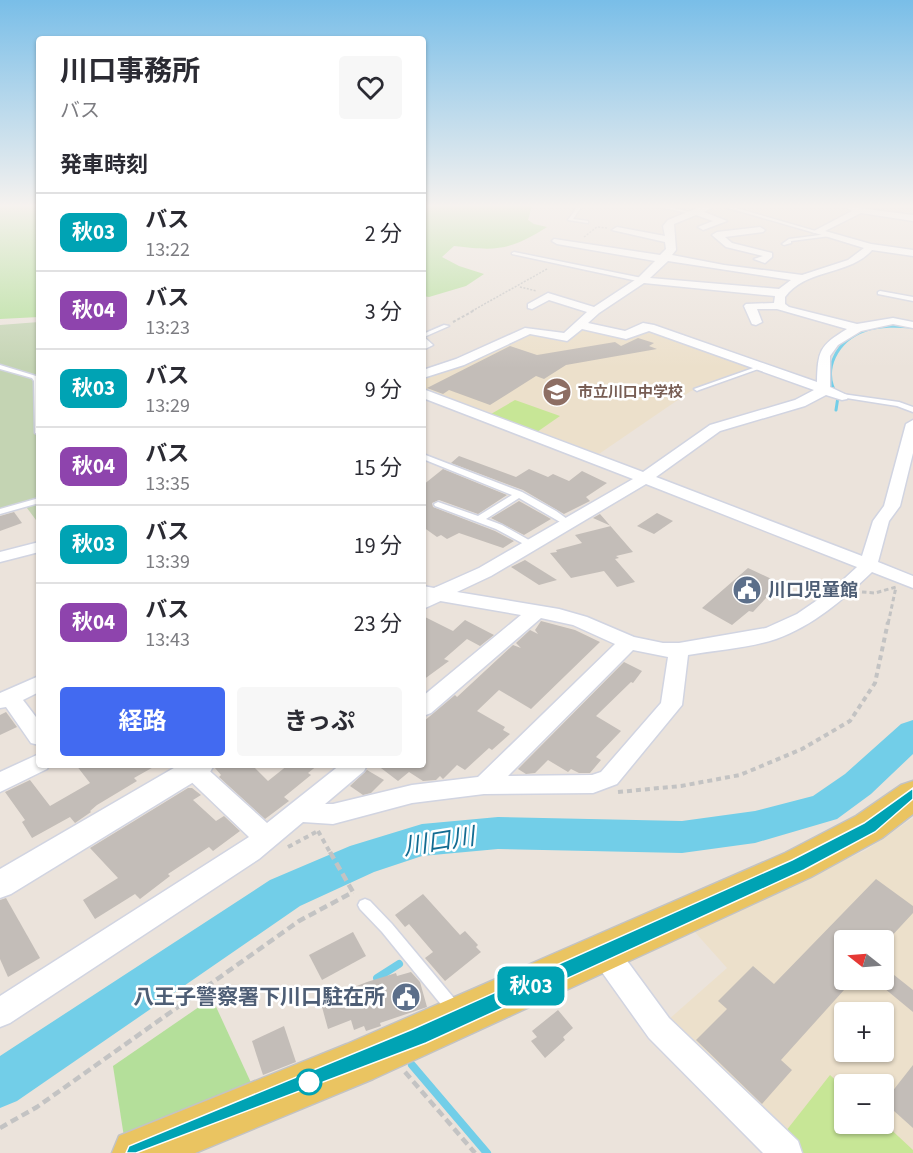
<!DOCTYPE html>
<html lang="ja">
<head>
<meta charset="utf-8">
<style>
  body { margin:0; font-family:"Source Sans 3","Noto Sans JP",sans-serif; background:#f7f7f7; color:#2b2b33; height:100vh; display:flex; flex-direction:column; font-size:22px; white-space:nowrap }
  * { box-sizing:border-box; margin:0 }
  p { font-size:20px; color:#7c7c81 }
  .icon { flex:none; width:33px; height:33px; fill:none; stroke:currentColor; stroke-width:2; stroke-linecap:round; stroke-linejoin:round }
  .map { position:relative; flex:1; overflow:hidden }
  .panel { position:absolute; left:36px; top:36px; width:390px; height:732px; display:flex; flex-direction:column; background:#fff; border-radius:6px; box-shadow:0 2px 4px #0004 }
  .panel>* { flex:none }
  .badge { padding:0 12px; border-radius:9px; font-size:21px; line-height:39px }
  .needle { width:39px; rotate:287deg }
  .controls { position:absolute; left:834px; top:930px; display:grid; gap:12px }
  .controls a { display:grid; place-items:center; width:60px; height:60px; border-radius:6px; background:#fff; box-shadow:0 2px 4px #0004; font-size:30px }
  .map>.badge { position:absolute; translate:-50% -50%; box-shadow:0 0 0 3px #fff }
  h2 { padding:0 24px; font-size:22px; line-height:54px }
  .round { display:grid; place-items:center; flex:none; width:63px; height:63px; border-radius:6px; background:#f7f7f7 }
  .head { display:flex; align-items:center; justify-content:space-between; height:102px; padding:0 24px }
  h1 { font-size:28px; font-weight:700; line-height:45px }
  .cta { display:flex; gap:12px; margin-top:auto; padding:12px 24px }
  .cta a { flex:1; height:69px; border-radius:6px; background:#426af1; color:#fff; font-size:24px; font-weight:700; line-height:69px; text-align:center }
  .cta a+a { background:#f7f7f7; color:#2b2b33 }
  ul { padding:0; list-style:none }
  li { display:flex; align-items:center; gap:18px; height:78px; padding:0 24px; border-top:2px solid #e1e1e2 }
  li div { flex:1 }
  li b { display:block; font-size:22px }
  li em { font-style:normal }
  li .badge { min-width:66px; font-weight:700; text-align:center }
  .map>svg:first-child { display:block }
  .education { fill:#ece0cb; fill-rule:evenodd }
  .green { fill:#b4df9a }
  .cemetery { fill:#c4d4b3 }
  .pitch { fill:#c7e696 }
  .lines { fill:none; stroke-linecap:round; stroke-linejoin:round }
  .stream-far1 { stroke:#72cee8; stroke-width:3 }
  .stream { stroke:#72cee8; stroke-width:8 }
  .river { fill:#72cee8; fill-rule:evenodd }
  .building { fill:#c3bdb8 }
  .service-casing { stroke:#d1d4e1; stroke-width:3 }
  .minor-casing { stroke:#d1d4e1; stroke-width:3 }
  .tertiary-casing { stroke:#d1d4e1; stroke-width:3 }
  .primary-casing { stroke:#c3c3c3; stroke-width:3 }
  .path-far4 { stroke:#c3c3c3; stroke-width:1.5; stroke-dasharray:2 1.5; stroke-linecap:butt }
  .path-far3 { stroke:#c3c3c3; stroke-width:2; stroke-dasharray:3 2; stroke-linecap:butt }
  .path-far2 { stroke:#c3c3c3; stroke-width:3; stroke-dasharray:4.5 3; stroke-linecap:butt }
  .path-far1 { stroke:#c3c3c3; stroke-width:4; stroke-dasharray:5 4; stroke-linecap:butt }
  .path { stroke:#c3c3c3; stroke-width:4.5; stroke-dasharray:8 4.5; stroke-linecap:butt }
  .service { fill:#fff; fill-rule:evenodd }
  .minor { fill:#fff; fill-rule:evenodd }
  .tertiary { fill:#fff; fill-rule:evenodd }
  .primary { fill:#eac461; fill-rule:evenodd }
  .line { fill:#00a3b4; stroke:#fff; stroke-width:1.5 }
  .stop-dot { fill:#fff; stroke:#00a3b4; stroke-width:3 }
  .labels { text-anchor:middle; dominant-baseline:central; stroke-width:5; stroke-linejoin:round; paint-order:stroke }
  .far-education-label { font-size:15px; font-weight:bold; fill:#785e54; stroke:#fff; text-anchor:start }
  .service-label { font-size:18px; font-weight:bold; fill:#4e5e75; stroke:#fff; text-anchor:start }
  .near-service-label { font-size:21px; font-weight:bold; fill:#4e5e75; stroke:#fff; text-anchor:end }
  .near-water-label { font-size:24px; font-style:italic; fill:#136c92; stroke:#fff }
</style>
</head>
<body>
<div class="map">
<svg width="913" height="1153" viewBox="0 0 913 1153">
  <rect width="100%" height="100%" fill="#ebe3db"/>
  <g class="education">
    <polygon points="580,325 626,335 643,327 761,367 691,391 593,458 423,393 423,375 529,330 567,337"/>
    <path d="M913,818V1153H792L659,1028L727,968L693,930L866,850ZM844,940H884V980H844ZM844,1012H884V1052H844ZM844,1084H884V1124H844Z"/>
  </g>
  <g class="green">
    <polygon points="0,206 39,206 39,317 0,319"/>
    <path d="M423,206H532L528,220L534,224L547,227C509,251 497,251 454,246L442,257L459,266L484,274L466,286L429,297L423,296Z"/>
    <polygon points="212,998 253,1087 124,1137 113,1066"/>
  </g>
  <polygon class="cemetery" points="39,322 39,524 24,504 0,512 0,325"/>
  <g class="pitch">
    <polygon points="515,400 560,416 537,432 491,414"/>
    <polygon points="830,1075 844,1088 844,1124 884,1123 913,1150 913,1153 800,1153 782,1136"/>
  </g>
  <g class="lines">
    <path class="stream-far1" d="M836,410L838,397C820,370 837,340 866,330C881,325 898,326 913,327"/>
    <g class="stream">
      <polyline points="379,985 377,978 399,964"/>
      <polyline points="412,1065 487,1153"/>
    </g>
    <polygon class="river" points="913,720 913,754 871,794 837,819 755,843 682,853 498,849 422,856 374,872 300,906 17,1101 0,1108 0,1056 270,880 350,846 422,824 498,817 682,821 755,811 813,796 845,774 901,724"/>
  </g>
  <g class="building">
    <polygon points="638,338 654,343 649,346 657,349 566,365 544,379 536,376 490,405 449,390 443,394 427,388 510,346 537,355 615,342 621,346"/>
    <polygon points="459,456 516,477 529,469 548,477 553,474 569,481 582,471 607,483 586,497 590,501 564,514 523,490 451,463"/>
    <polygon points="443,469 507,495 478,514 439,500 432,503 433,507 495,531 514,541 503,548 459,533 447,539 441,535 437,537 423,527 423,485"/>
    <polygon points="519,501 551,519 524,535 491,518"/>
    <polygon points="14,512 22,523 0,531 0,516"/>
    <polygon points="657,513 673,521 654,534 637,526"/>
    <polygon points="600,514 633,552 616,556 619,558 615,559 635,582 617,587 604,571 571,578 550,553 557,552 556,550 582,543 575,535 611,526 593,518"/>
    <polygon points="525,560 557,580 539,585 511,567"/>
    <polygon points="748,568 780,583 753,612 749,611 732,625 702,608"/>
    <polygon points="423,616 453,631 465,620 494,635 480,646 467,639 444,659 449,661 423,680"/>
    <polygon points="541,621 575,630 600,642 531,709 499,690 477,711 505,727 503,730 510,734 492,750 489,748 465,770 457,765 443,779 440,776 436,780 423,781 409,772 398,781 377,765 423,765 423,722 455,695 457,697 513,645 521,648 516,643 530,630 538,634 535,630"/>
    <polygon points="624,662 642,671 633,683 631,682 596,716 621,731 596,757 601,760 590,773 579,773 571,769 568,772 548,760 535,773 526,774 518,769"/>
    <polygon points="6,712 17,727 0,735 0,715"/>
    <polygon points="76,765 157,765 134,778 137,781 97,805 90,811 91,812 75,823 70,817 32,838 22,822 25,820 5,792 30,780 50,806 90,783"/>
    <polygon points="216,765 252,765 268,781 288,765 318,765 308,773 311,775 284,797 289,801 265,819 219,777 221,775 215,768"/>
    <polygon points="367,770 384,780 371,793 363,795 350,786"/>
    <polygon points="188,788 192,788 201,795 193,800 216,821 224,816 240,831 213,851 209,847 168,874 170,876 140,899 135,894 95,919 83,900 118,878 90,848"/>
    <polygon points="876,879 913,906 913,913 888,940 844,940 844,980 853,980 781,1060 792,1070 762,1104 696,1040 727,1009 718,1001 753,966 774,984"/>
    <polygon points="423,894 460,935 465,931 478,945 476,947 481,952 445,981 425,958 433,952 409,924 405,927 395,915"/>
    <polygon points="6,898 40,958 8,977 0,959 0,900"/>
    <polygon points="353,932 366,956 322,980 309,955"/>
    <polygon points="884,967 913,990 913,1012 884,988"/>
    <polygon points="411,972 420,982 427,1007 380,1023 381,1026 366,1031 364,1026 354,1030 351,1020 328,1029 322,1007 351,994 349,989 367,982 396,973 397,976"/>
    <polygon points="558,1010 573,1028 563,1037 565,1040 545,1058 531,1041 537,1037 532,1031"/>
    <polygon points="284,1026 296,1062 263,1075 252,1041"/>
    <polygon points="913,1065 913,1128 884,1102"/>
  </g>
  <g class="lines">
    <g class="service-casing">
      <g id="service">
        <polygon points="578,206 582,206 573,219 588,221 588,223 568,220"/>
        <polygon points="655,206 665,206 694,213 692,214"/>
        <polygon points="721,206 729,206 819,232 815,233"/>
        <polygon points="828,234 830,234 830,236 791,241 791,243 784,245 782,244 789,239"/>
        <polygon points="514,252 642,278 645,280 642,282 512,254 512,253"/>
        <polygon points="880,291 913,297 913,301 878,294 878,292"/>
        <polygon points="444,325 449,326 424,337 433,345 423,350 423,346 426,345 423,342 423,334"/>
        <polygon points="0,365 36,376 39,379 39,435 35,433 34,381 32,378 0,369"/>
        <polygon points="759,366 764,367 699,390 697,391 694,389"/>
        <polygon points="842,394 899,402 913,407 913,412 897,406 840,397 839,396"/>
        <polygon points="423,454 522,492 556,511 574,524 570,527 567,526 519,498 486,519 502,525 536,544 537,546 533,549 496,529 435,506 434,504 438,502 478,516 512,495 423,459"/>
        <polygon points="39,498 39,503 0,514 0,509"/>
        <polygon points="365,899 370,901 392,924 458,1003 460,1008 458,1013 453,1015 448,1013 382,932 360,909 358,905 360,901"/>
      </g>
    </g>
    <g class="minor-casing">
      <g id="minor">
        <path d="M702,206H715L704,212L727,221L703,230L698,227L713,221L696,215L674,224L676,250L672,255L724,265L802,275L848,260L864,248L812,232L852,211L844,206L913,215V221L861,213L825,231L871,244L913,250V256L872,250C849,276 806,268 785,297V304L789,307L857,324L893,318L913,322V328L893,324L861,331L838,345L830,356V387L849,396L847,399L842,400L826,395L805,406L720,431L656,477L862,556L873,521L884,506L906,424L913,420V453L900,506L889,521L878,562L913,576V588L872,572C844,599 813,626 776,639C749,648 717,650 688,655L682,705L617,784L593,793L484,794L412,803L333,824L303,822L259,859L10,1023L0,1027V996L249,837L180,771L177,765H203L267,823L340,765H367L364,771L325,804H333L412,785L478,777L615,644L573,625L541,618L431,713L423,716V696L521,615L423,598V586L434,588L479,568L633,479L423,398V389L643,472L710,425L795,400L814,390L649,331L626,339L582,329L567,341L530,334L464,365L423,378V370L456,359L525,328L564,333L587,312L549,300L532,309L528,308V304L548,293L594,307L638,278L655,261L557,244L552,241L554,239L660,255L666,249L665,242L612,230L617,227L665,236L663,226L668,220ZM668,261L791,280L779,289L650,278ZM644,283L775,296L774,303L746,304L744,306L752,324L756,325L762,322L757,309H777L847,329C819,346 818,351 817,382L654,325L643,323L625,331L588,323L599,313ZM646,484L857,567L832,590L797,614L766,628L679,643H663L634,637L587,617L559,609L457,592L491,576ZM633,650L668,657L661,703L601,772L592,775L508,776Z"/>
        <polygon points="760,227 765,230 763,232 725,237 732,243 772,253 772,257 765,263 754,259 763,256 726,247 712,235 717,232"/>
        <polygon points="39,542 39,552 0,562 0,552"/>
        <polygon points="39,676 39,692 23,700 39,721 39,745 31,743 6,707 0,708 0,693"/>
        <polygon points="39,754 39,765 49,765 47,769 0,792 0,772"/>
        <polygon points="604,939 614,943 669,1018 798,1141 802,1153 763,1153 649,1038 594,961 590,952 594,943"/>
      </g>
    </g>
    <g class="tertiary-casing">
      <g id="tertiary">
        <polygon points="437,587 445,589 448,594 445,599 423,609 423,593"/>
        <polygon points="179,765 214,765 210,772 11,894 0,898 0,869"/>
      </g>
    </g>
    <g class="primary-casing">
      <polygon id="primary" points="913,781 913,814 882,838 811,877 373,1079 195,1153 112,1153 119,1136 347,1044 785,853 856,816 901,785"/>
    </g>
    <g class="path-far4">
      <polyline points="584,237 597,227 607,228"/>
      <polyline points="520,287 537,291"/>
      <polyline points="472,311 547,269"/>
    </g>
    <polyline class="path-far3" points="453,322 475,310"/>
    <polyline class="path-far2" points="862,592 875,593 896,587 888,624"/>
    <g class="path-far1">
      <polyline points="618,792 681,786 740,775 802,749 850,721 875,683 888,622"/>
      <polyline points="318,831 331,854"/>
      <polyline points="288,847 316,832"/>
    </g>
    <g class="path">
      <polyline points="330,852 353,892"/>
      <polyline points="405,1072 475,1153"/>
      <polyline points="0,1128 37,1107 299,921 353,892"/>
    </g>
    <use href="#service" class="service"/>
    <use href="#minor" class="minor"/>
    <use href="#tertiary" class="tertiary"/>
    <use href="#primary" class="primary"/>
  </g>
  <linearGradient id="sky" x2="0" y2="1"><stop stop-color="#79bee8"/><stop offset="0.56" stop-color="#f6f2ef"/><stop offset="1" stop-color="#f6f2ef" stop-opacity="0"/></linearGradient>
  <rect width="913" height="368" fill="url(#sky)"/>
  <polygon class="line" points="913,788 913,799 875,832 804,870 426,1043 136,1153 126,1153 129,1146 413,1029 792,860 864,823"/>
  <defs>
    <g id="school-disc" transform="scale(1.5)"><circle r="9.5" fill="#8d6e63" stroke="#fff"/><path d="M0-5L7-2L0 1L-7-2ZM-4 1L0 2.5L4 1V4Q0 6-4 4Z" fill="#fff"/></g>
    <g id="civic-disc" transform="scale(1.5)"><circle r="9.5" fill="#5c6f8a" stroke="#fff"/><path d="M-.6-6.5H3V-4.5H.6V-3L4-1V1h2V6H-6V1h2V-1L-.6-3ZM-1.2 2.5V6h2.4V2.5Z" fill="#fff"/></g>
  </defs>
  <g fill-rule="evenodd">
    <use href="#school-disc" x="557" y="392"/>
    <use href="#civic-disc" x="747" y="590"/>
    <use href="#civic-disc" x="406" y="997"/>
  </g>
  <circle class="stop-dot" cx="309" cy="1082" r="12"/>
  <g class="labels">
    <g class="far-education-label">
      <text x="578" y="392">市立川口中学校</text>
    </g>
    <g class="service-label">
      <text x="768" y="590">川口児童館</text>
    </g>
    <g class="near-service-label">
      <text x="385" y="997">八王子警察署下川口駐在所</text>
    </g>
    <g class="near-water-label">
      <text transform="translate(439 842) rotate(-9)">川口川</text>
    </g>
  </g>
</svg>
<div class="controls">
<a><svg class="needle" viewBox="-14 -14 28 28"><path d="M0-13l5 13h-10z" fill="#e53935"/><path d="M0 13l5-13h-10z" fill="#7c7c81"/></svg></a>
<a>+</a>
<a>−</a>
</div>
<b class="badge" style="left:531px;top:986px;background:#00a3b4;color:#fff">秋03</b>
<section class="panel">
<div class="head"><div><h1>川口事務所</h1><p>バス</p></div><a class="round"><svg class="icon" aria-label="heart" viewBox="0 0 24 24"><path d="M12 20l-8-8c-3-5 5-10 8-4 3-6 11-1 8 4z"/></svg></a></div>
<h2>発車時刻</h2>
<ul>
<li><span class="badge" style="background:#00a3b4;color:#fff">秋03</span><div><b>バス</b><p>13:22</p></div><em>2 分</em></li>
<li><span class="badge" style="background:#8e44ad;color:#fff">秋04</span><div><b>バス</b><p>13:23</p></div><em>3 分</em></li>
<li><span class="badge" style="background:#00a3b4;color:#fff">秋03</span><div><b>バス</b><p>13:29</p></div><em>9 分</em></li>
<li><span class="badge" style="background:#8e44ad;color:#fff">秋04</span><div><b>バス</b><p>13:35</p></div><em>15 分</em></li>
<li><span class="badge" style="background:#00a3b4;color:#fff">秋03</span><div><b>バス</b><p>13:39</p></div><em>19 分</em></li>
<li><span class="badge" style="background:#8e44ad;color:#fff">秋04</span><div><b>バス</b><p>13:43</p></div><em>23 分</em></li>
</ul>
<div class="cta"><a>経路</a><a>きっぷ</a></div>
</section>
</div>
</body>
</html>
